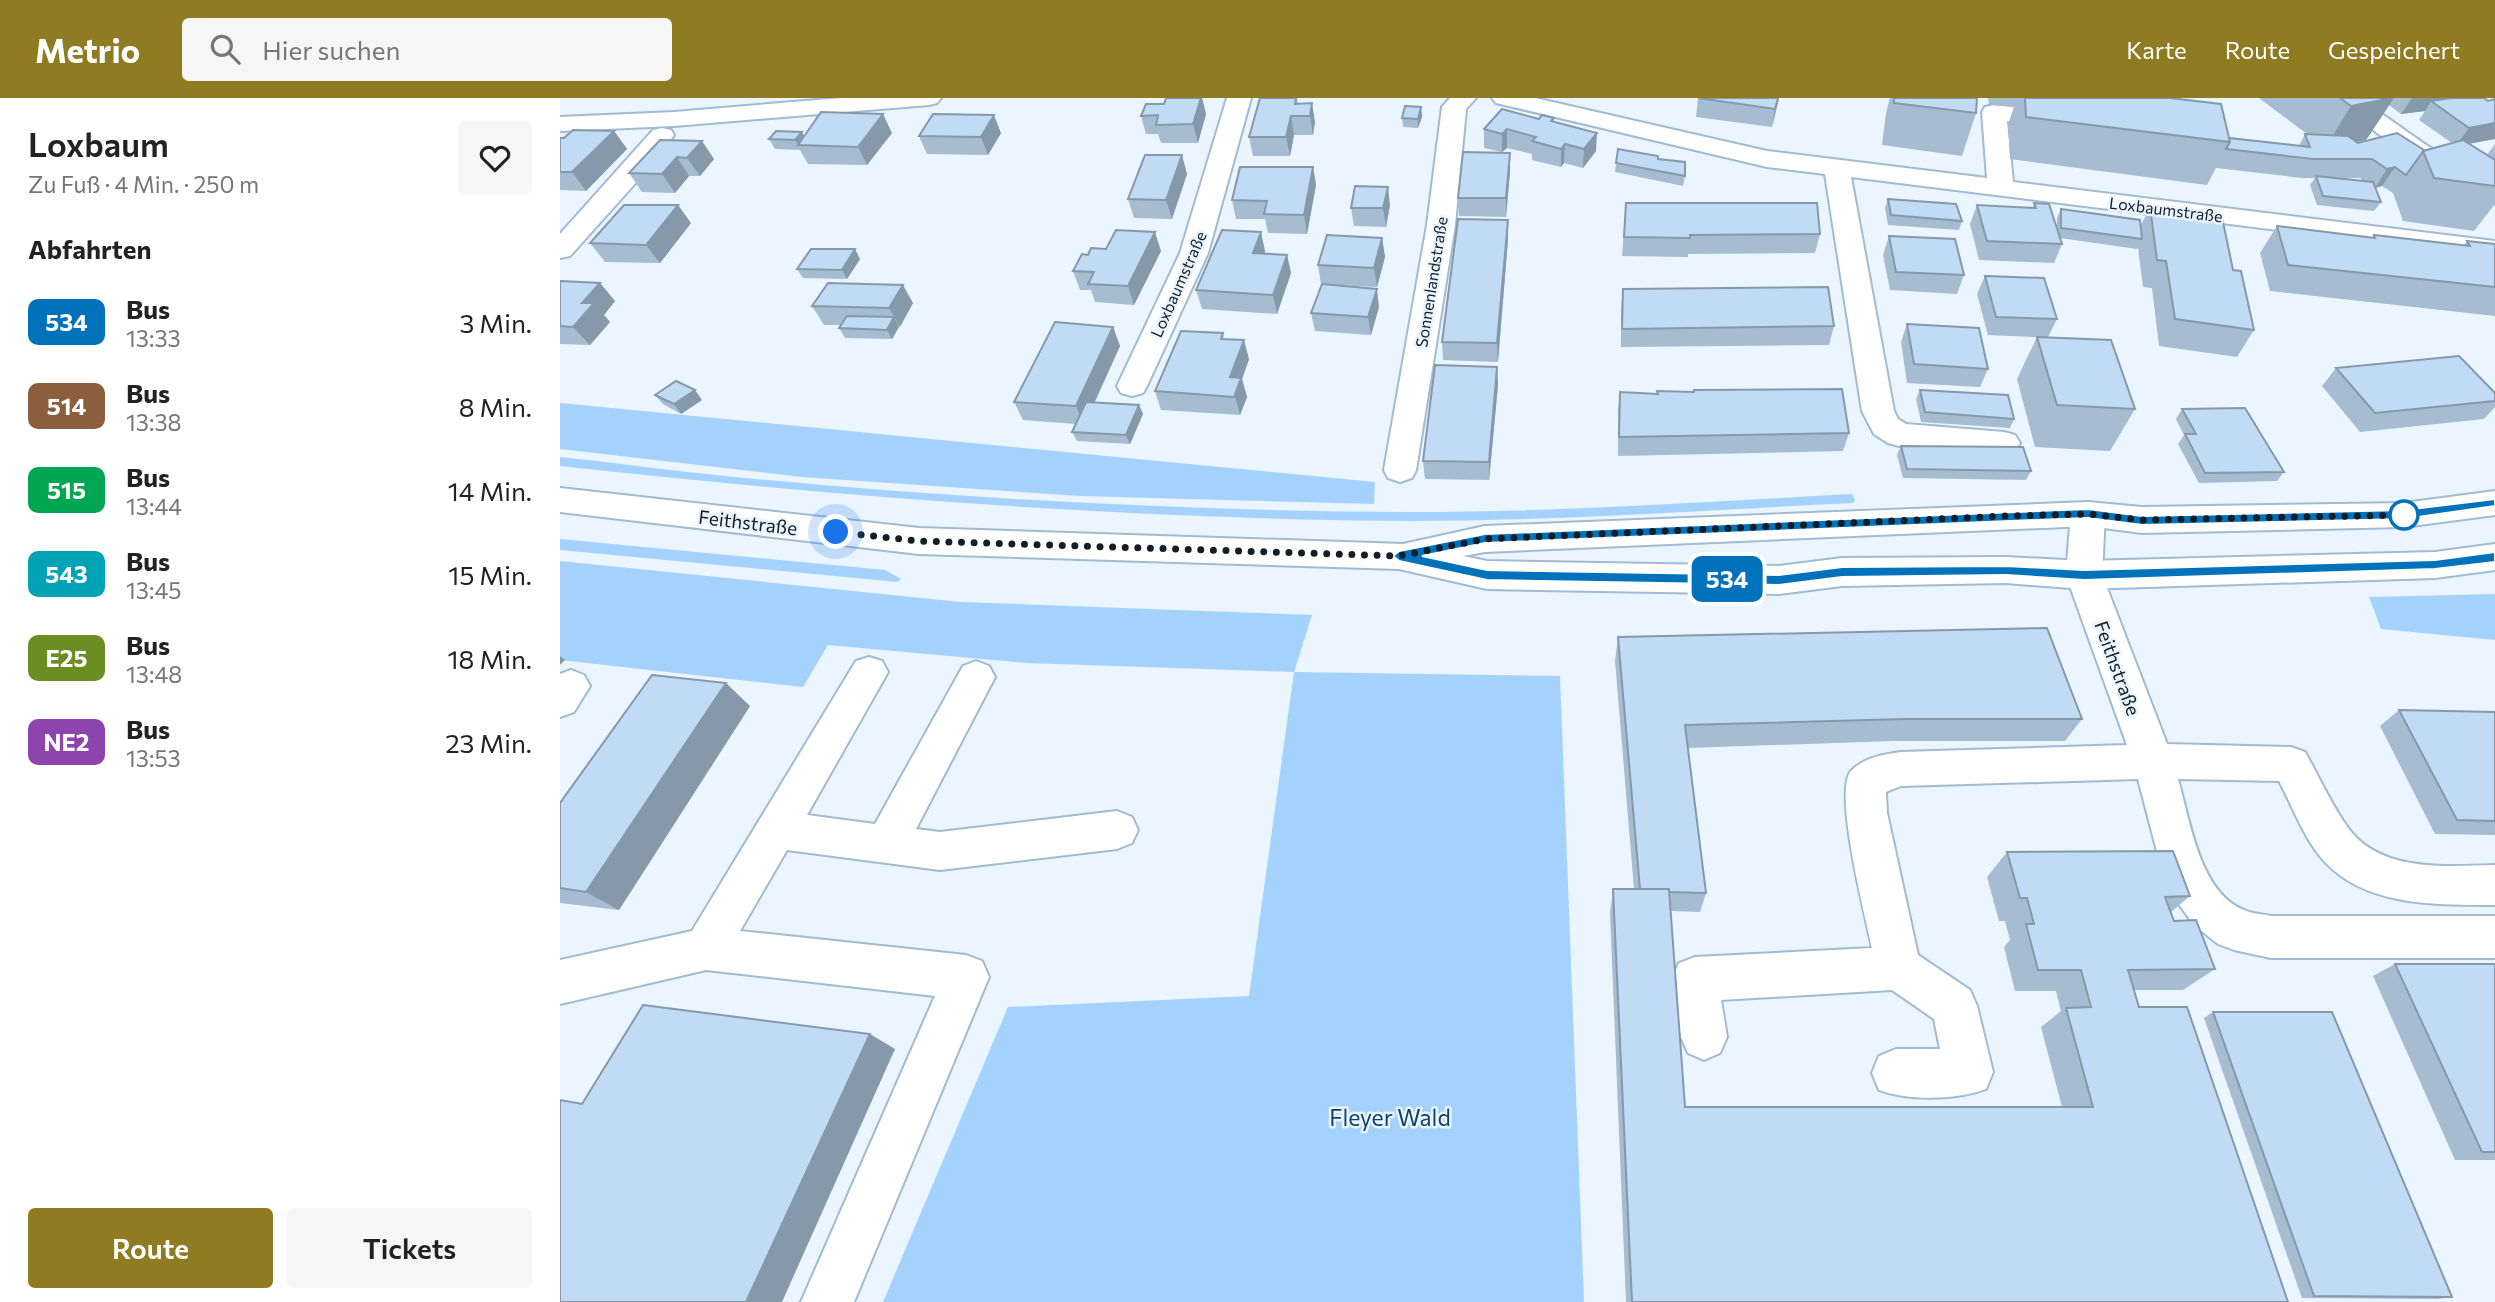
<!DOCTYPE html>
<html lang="de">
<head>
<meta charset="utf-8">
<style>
  body { margin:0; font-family:Commissioner,sans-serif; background:#f6f6f6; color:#222; height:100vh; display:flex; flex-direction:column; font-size:26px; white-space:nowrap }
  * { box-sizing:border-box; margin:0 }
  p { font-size:23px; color:#767676 }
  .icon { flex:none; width:38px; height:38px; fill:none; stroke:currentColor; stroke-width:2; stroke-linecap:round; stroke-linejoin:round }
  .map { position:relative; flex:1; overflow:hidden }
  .drawer { display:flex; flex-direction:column; background:#fff; width:560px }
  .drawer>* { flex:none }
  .badge { padding:0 14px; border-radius:10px; font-size:24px; line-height:46px }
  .you { position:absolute; width:35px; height:35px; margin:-18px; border:5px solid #fff; border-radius:50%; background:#1a73e8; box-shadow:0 0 0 10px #1a73e833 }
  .map>.badge { position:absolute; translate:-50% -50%; box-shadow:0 0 0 4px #fff }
  h2 { padding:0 28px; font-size:26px; line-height:63px }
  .round { display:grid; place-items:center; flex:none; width:74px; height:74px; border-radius:7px; background:#f6f6f6 }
  .summary { display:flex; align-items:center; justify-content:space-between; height:119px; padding:0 28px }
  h1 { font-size:33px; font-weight:600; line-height:52px }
  .primary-button { display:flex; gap:14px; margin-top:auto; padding:14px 28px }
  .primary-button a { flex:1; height:80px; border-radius:7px; background:#8f7c22; color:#fff; font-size:28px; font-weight:600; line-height:80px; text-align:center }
  .primary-button a+a { background:#f6f6f6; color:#222 }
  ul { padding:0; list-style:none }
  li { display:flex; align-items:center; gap:21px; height:84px; padding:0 28px }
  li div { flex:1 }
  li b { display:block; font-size:26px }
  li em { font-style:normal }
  li .badge { min-width:77px; font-weight:700; text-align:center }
  header { display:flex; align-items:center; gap:42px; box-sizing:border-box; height:98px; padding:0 35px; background:#8f7c22; color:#fff }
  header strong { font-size:33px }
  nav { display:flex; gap:38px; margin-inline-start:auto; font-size:24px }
  .search { width:490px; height:63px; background:#f6f6f6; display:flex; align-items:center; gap:18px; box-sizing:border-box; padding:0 24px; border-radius:7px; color:#767676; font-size:26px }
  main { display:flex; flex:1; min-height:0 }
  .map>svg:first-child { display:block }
  .green { fill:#a4d2fd }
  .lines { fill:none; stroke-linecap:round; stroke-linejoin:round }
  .minor-casing { stroke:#a1bbd3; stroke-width:4 }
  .major-casing { stroke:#a1bbd3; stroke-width:4 }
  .minor { fill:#fff; fill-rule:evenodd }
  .major { fill:#fff; fill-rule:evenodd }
  .wall { fill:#a5bcd1; fill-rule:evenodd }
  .shaded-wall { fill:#8699aa }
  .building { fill:#c0dbf3; stroke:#8699aa; stroke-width:2 }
  .line { fill:#0072bc; stroke:#fff; stroke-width:2 }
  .walk { stroke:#141e27; stroke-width:7; stroke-dasharray:0 12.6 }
  .stop-dot { fill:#fff; stroke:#0072bc; stroke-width:3.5 }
  .labels { text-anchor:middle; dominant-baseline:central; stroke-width:5; stroke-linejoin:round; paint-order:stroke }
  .far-street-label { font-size:16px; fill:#141e27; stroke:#eaf5ff }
  .street-label { font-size:19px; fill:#141e27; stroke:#eaf5ff }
  .near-park-label { font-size:23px; fill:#11436a; stroke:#eaf5ff }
</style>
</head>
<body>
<header>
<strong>Metrio</strong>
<div class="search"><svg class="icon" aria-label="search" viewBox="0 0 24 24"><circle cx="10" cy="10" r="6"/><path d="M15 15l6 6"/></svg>Hier suchen</div>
<nav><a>Karte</a><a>Route</a><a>Gespeichert</a></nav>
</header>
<main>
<section class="drawer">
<div class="summary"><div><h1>Loxbaum</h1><p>Zu Fuß · 4 Min. · 250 m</p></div><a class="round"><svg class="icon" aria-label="heart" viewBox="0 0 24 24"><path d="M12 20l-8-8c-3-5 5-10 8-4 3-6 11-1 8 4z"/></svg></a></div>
<h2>Abfahrten</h2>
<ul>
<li><span class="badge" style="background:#0072bc;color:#fff">534</span><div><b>Bus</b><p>13:33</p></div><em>3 Min.</em></li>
<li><span class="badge" style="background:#8b5e3c;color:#fff">514</span><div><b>Bus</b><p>13:38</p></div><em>8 Min.</em></li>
<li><span class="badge" style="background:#00a651;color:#fff">515</span><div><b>Bus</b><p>13:44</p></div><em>14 Min.</em></li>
<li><span class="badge" style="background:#00a3b4;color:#fff">543</span><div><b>Bus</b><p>13:45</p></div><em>15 Min.</em></li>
<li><span class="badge" style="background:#6b8e23;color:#fff">E25</span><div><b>Bus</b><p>13:48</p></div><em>18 Min.</em></li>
<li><span class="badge" style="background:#8e44ad;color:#fff">NE2</span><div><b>Bus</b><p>13:53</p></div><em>23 Min.</em></li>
</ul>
<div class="primary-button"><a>Route</a><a>Tickets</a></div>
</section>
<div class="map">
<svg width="1935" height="1204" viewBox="0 0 1935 1204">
  <rect width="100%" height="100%" fill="#eaf5ff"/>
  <g class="green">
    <polygon points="0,305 815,384 814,406 520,398 242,379 0,351"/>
    <path d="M0,359C52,364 103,372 155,377C386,400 619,413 850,414C998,414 1145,404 1292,396L1295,402L1293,405C1146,412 998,423 851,423C566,421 283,399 0,368Z"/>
    <polygon points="0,441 325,472 341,481 338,484 0,452"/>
    <polygon points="0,463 401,504 752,517 734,574 1000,578 1024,1204 323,1204 448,909 689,898 734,574 466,565 268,547 243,589 0,562"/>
    <polygon points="1935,496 1935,542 1821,531 1809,499"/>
  </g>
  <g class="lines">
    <g class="minor-casing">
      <g id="minor">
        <polygon points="281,0 381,0 377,5 369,7 114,28 0,33 0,19 114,14"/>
        <polygon points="667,0 691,0 648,155 587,288 583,295 572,298 561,295 557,288 620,155"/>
        <polygon points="890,0 916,0 906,11 895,127 856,372 852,380 840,384 828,380 824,372 867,127 882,9"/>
        <polygon points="932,0 975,0 1207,53 1427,80 1422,14 1425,9 1434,7 1502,14 1511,16 1514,21 1511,26 1502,28 1447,23 1453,84 1935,143 1935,159 1291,79 1334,313 1338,321 1346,326 1444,334 1455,337 1460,345 1455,353 1444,356 1339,348 1328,345 1314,336 1302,313 1265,76 1207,69 936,5"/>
        <polygon points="1772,0 1799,0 1866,47 1935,87 1935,106 1926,104 1830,45"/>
        <polygon points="102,30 111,32 114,37 97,61 10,158 0,160 0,136 93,32"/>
        <path d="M1528,404L1540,407L1545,416L1542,477L1607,646L1731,649L1745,654C1759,679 1771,706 1788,730C1821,775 1886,768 1935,767V807C1877,807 1806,809 1764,763C1744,741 1733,709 1719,683L1618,681C1630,722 1639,794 1684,812C1692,816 1703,816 1711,818H1935V860H1711L1674,852L1658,846L1634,827L1610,794L1604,780L1578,681L1341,688L1326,694L1327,715L1358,857L1410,892L1417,908L1433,974L1426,991C1398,1002 1347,1003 1319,992L1312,975L1319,958L1336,951H1380L1374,921L1332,892L1161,902L1167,939L1160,955L1144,962L1128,955L1121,939L1112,881L1119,865L1135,859L1312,850C1306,820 1273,693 1291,673C1303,660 1324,656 1341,654L1567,647L1506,477L1511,416L1516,407Z"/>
        <polygon points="309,559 322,563 328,574 247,717 315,726 403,568 416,563 429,568 435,579 356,731 380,734 557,713 572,719 578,732 572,745 557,751 380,772 227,752 180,833 406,857 422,863 429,879 294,1204 241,1204 375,898 146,872 0,906 0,862 132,833 296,563"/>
        <polygon points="11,572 24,577 30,588 14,614 0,619 0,576"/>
      </g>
    </g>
    <g class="major-casing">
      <polygon id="major" points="0,390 359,430 843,446 925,428 1528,404 1582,409 1844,405 1935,393 1935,417 1844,429 1582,435 1528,428 925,454 903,458 927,463 1219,468 1282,460 1446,459 1524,463 1875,454 1935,446 1935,472 1875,480 1524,491 1446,485 1282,488 1219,496 927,491 839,471 359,456 0,414"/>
    </g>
    <use href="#minor" class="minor"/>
    <use href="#major" class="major"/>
  </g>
  <g class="wall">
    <polygon points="606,0 642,0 646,16 638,45 601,45 598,36 586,36 581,18 604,6"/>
    <polygon points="700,0 737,0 738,6 755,24 753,37 734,37 730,58 693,58 689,39"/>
    <polygon points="1138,0 1219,0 1212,29 1136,19"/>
    <polygon points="1330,0 1417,0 1416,15 1402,58 1322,47 1326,15"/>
    <path d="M1428,0H1610L1669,40L1739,48L1745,36H1747L1699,0H1924L1928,3L1935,1V41L1909,46L1927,57L1935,46V106L1914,133L1843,123L1833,95L1822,88L1815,90L1821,104L1814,113L1757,107L1750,87L1755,80H1742L1656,70L1647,87L1450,61L1448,26L1454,9L1429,7ZM1829,7L1841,16L1865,13L1859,22L1892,45L1864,52L1798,45L1796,44L1806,42ZM1775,80H1800L1804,83Z"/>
    <polygon points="861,9 862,19 858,30 843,29 842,20"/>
    <polygon points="994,20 993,24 1036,53 1023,70 1004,65 1001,69 972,62 972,56 947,50 942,54 924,50 924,31 979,21"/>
    <polygon points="54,33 67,51 26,93 0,92 0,40"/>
    <polygon points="242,34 244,38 332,35 307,67 248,66 240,52 215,51 209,41"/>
    <polygon points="441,35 428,57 367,56 359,38"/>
    <polygon points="100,42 154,61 140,78 129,78 115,95 82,94 69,75"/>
    <polygon points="1058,51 1098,61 1125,78 1123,88 1055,74"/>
    <polygon points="950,55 950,74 946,119 899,118 898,100"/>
    <polygon points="753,69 756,87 747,136 708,135 705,121 676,121 672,102"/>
    <polygon points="627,76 612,121 574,120 568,101"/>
    <polygon points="1328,101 1402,123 1399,132 1328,127 1325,110"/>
    <polygon points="1066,105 1260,136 1255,155 1128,156 1128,159 1062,158"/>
    <polygon points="1474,105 1497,130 1497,120 1501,111 1581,127 1590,109 1673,172 1694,232 1677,259 1599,248 1592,190 1583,189 1578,150 1577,151 1500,140 1502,146 1494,165 1419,162 1410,126 1417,107 1473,110"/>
    <polygon points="830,107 826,129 794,128 791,110"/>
    <polygon points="131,125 100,165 45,164 30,145"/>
    <polygon points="1717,128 1812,140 1814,137 1903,148 1907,143 1935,146 1935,218 1710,193 1700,155"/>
    <polygon points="1329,138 1404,177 1397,196 1330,192 1323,157"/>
    <polygon points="822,140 825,159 817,189 761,186 758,167"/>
    <polygon points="948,141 938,264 883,262 882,244"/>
    <polygon points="601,153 574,207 535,204 531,192 520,192 513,173 528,157"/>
    <polygon points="705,153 704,156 727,157 731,175 717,216 642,211 636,192"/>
    <polygon points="300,161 287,181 243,180 237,171"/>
    <polygon points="1425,178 1497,221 1488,239 1575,311 1550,353 1475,349 1457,281 1477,239 1428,237 1417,196"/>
    <polygon points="0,183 40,185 55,203 44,217 50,224 30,247 0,246"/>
    <polygon points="1063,191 1274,228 1269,247 1061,249 1061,210"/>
    <polygon points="353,205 332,241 285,240 279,230 281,227 264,227 252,208"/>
    <polygon points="819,209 811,237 755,233 751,215"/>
    <polygon points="1347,226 1428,271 1420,289 1347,285 1341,244"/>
    <polygon points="553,229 560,248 535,304 579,307 583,316 570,346 517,343 512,334 516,326 463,322 454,304"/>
    <polygon points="663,235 664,241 689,261 682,281 687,299 680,317 601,312 595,293"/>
    <polygon points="937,269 938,287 929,382 865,381 863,363"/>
    <polygon points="1776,270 1935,295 1935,309 1924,321 1800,334 1762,288"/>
    <polygon points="1360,292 1454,321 1450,330 1361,324 1356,301"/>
    <polygon points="1097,293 1289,335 1283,353 1058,358 1058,312 1060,294 1097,296"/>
    <polygon points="95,297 142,302 121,316 103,306"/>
    <polygon points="1622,311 1724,374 1717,383 1639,385 1618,346 1624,337 1616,321"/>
    <polygon points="1341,348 1471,373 1466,382 1343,380 1337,357"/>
    <polygon points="1058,539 1522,621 1505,643 1333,643 1128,650 1146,795 1140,814 1111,813 1125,1009 1502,1009 1481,929 1501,913 1496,893 1455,893 1444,849 1450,842 1445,823 1439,823 1427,779 1447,754 1630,798 1611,814 1614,823 1655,871 1623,892 1574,892 1579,909 1728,1204 1066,1204 1050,815 1053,791 1074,791 1055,563"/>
    <polygon points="190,608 59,812 0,805 0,705"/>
    <polygon points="1839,612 1935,614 1935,737 1875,736 1820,628"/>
    <polygon points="1835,866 1935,866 1935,1062 1895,1062 1813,878"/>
    <polygon points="1653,914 1892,1199 1878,1201 1742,1200 1644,920"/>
  </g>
  <g class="shaded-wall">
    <polygon points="641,0 642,0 646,16 638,45 633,26"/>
    <polygon points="1218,0 1219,0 1212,29 1215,11"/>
    <polygon points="1834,0 1806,42 1765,50 1791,8"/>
    <polygon points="1852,0 1894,0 1871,3 1865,13 1841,16"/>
    <polygon points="752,5 755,24 753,37 750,18"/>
    <polygon points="861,9 862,19 858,30 858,21"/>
    <polygon points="323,16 332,35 307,67 298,49"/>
    <polygon points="434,17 441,35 428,57 421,39"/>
    <polygon points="731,18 734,37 730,58 726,39"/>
    <polygon points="1935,25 1935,41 1896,48 1909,30"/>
    <polygon points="947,31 947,50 942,54 942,36"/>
    <polygon points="54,33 67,51 26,93 12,74"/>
    <polygon points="242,34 247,44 238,47 235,42"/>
    <polygon points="1037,35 1036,53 1023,70 1024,51"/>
    <polygon points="142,43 154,61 140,78 127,60"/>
    <polygon points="1005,46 1004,65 1001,69 1001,51"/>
    <polygon points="950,55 950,74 946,119 946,100"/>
    <polygon points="622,57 627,76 612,121 606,102"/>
    <polygon points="117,59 129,78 115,95 102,76"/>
    <polygon points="753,69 756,87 747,136 744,117"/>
    <polygon points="1835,69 1822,88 1815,90 1827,71"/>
    <polygon points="828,89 830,107 826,129 823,110"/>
    <polygon points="118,107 131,125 100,165 86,147"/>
    <polygon points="948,122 948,141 938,264 937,245"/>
    <polygon points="595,134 601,153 574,207 568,188"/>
    <polygon points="701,134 705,153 698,174 693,155"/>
    <polygon points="822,140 825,159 817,189 814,170"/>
    <polygon points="295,151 300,161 287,181 282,172"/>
    <polygon points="727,157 731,175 717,216 713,197"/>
    <polygon points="40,185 55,203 44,217 50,224 30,247 13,229 22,205"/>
    <polygon points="343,187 353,205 340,229 329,210"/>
    <polygon points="817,191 819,209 811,237 808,219"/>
    <polygon points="334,219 339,229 332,241 327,232"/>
    <polygon points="553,229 560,248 524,327 516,308"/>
    <polygon points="684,242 689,261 682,281 687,299 680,317 670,279"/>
    <polygon points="937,269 938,287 929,382 929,364"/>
    <polygon points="135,292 142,302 121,316 114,306"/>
    <polygon points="579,307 583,316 570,346 566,337"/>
    <polygon points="0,558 5,562 0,567"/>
    <polygon points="166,585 190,608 59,812 26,794"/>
    <polygon points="310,936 335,951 222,1204 186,1204"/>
  </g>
  <g class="building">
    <polygon points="606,0 641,0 633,26 596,27 598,17 581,18 586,6 604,6"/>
    <polygon points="700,0 736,0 735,6 752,5 750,18 731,18 726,39 689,39"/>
    <polygon points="1138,0 1218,0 1215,11"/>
    <polygon points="1334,0 1417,0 1416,15 1334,5"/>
    <polygon points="1465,0 1610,0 1661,6 1670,44 1466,19"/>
    <polygon points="1780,0 1832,0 1791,8"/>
    <polygon points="1892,0 1924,0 1928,3 1935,1 1935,25 1909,30 1871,3"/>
    <polygon points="845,8 861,9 858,21 842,20"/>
    <polygon points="942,11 979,21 982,17 994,20 991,23 1037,35 1024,51 1005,46 1001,51 972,43 976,39 947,31 942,36 924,31"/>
    <polygon points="261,14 323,16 298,49 238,47"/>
    <polygon points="373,16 434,17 421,39 359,38"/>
    <polygon points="13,32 54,33 12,74 0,74 0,40 4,40"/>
    <polygon points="216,33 242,34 235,42 209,41"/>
    <polygon points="1837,35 1864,52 1846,77 1835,69 1827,71 1812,61 1753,61 1666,51 1670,44 1669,40 1750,49 1745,36 1788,38 1798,45"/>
    <polygon points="100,42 142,43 127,60 117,59 102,76 69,75"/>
    <polygon points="1903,42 1935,62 1935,88 1874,80 1863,53"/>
    <polygon points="1058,51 1098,58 1098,61 1125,64 1125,78 1056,65"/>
    <polygon points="903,54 950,55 946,100 898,100"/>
    <polygon points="585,57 622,57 606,102 568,101"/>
    <polygon points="680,69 753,69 744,117 704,116 707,103 672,102"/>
    <polygon points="1756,78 1813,84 1821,104 1763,98"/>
    <polygon points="795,88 828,89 823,110 791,110"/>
    <polygon points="1328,101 1396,106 1402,123 1331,117"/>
    <polygon points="1066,105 1257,105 1260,136 1130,137 1130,140 1064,139"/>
    <polygon points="1474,105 1489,106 1502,146 1427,143 1417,107 1476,110"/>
    <polygon points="64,107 118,107 86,147 30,145"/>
    <polygon points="1590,109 1662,119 1673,172 1681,173 1694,232 1615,221 1606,163 1597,162"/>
    <polygon points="1501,111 1580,122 1582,141 1501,130"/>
    <polygon points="898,121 948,122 937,245 882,244"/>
    <polygon points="1717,128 1815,140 1814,137 1910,148 1907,143 1935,146 1935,189 1728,167"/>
    <polygon points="556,132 595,134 568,188 528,186 534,174 513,173 522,156 528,157 531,150 546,151"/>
    <polygon points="662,132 701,134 693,155 727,157 713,197 636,192"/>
    <polygon points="767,137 822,140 814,170 758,167"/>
    <polygon points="1329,138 1395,141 1404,177 1336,174"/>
    <polygon points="251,151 295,151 282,172 237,171"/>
    <polygon points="1425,178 1484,180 1497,221 1436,219"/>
    <polygon points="0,183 40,185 22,205 34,205 13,229 0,228"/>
    <polygon points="268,185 343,187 329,210 252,208"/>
    <polygon points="762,186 817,191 808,219 751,215"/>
    <polygon points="1268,189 1274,228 1062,231 1063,191"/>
    <polygon points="287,218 334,219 327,232 279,230"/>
    <polygon points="495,224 553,229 516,308 454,304"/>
    <polygon points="1347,226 1419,230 1428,271 1354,266"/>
    <polygon points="621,233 663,235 661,241 684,242 670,279 681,280 674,299 595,293"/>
    <polygon points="1477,239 1551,242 1575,311 1497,307"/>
    <polygon points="1899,258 1935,295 1935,303 1815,315 1776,270"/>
    <polygon points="875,267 937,269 929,364 863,363"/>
    <polygon points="116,283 135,292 114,306 95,297"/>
    <polygon points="1282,291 1289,335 1059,339 1060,294 1098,296 1097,293 1134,294 1134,292"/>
    <polygon points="1360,292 1448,297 1454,321 1365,314"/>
    <polygon points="526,304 579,307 566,337 512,334"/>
    <polygon points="1685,310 1724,374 1645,375 1625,336 1636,336 1622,311"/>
    <polygon points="1341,348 1463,349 1471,373 1347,371"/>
    <polygon points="1487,530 1522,621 1344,621 1125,627 1146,795 1109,794 1109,791 1080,791 1058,539"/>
    <polygon points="92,577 166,585 26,794 0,790 0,705"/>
    <polygon points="1839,612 1935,614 1935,723 1897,722"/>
    <polygon points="1613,753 1630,798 1605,799 1614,823 1636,822 1655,871 1568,872 1579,909 1627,909 1728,1204 1072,1204 1053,791 1109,791 1125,1009 1533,1009 1506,910 1531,909 1521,872 1478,872 1466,826 1474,826 1467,800 1460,800 1447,754"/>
    <polygon points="1835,866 1935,866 1935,1054 1922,1054"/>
    <polygon points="83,907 310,936 186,1204 0,1204 0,1002 22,1006"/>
    <polygon points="1653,914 1772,914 1892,1199 1754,1198"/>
  </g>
  <polygon class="line" points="1935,401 1935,408 1844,421 1582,427 1528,420 1501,421 925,445 862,458 927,472 1219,477 1282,469 1446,468 1524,472 1875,462 1935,454 1935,464 1875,471 1524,482 1446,477 1282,479 1219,487 927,482 839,463 833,458 839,453 925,436 1501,412 1528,411 1582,418 1844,412"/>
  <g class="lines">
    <polyline class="walk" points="276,434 359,443 839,458 925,441 1446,418 1528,416 1582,422 1844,417"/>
  </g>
  <circle class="stop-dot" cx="1844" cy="417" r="14"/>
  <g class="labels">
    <g class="far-street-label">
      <text transform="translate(1606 111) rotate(7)">Loxbaumstraße</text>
      <text transform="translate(871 184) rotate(-81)">Sonnenlandstraße</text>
      <text transform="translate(618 186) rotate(-66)">Loxbaumstraße</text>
    </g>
    <g class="street-label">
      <text transform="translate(188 424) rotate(7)">Feithstraße</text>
      <text transform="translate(1558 570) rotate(70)">Feithstraße</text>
    </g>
    <g class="near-park-label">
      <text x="830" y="1019">Fleyer Wald</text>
    </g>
  </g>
</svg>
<div class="you" style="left:276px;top:434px"></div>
<b class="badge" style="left:1167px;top:481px;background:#0072bc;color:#fff">534</b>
</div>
</main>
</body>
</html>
